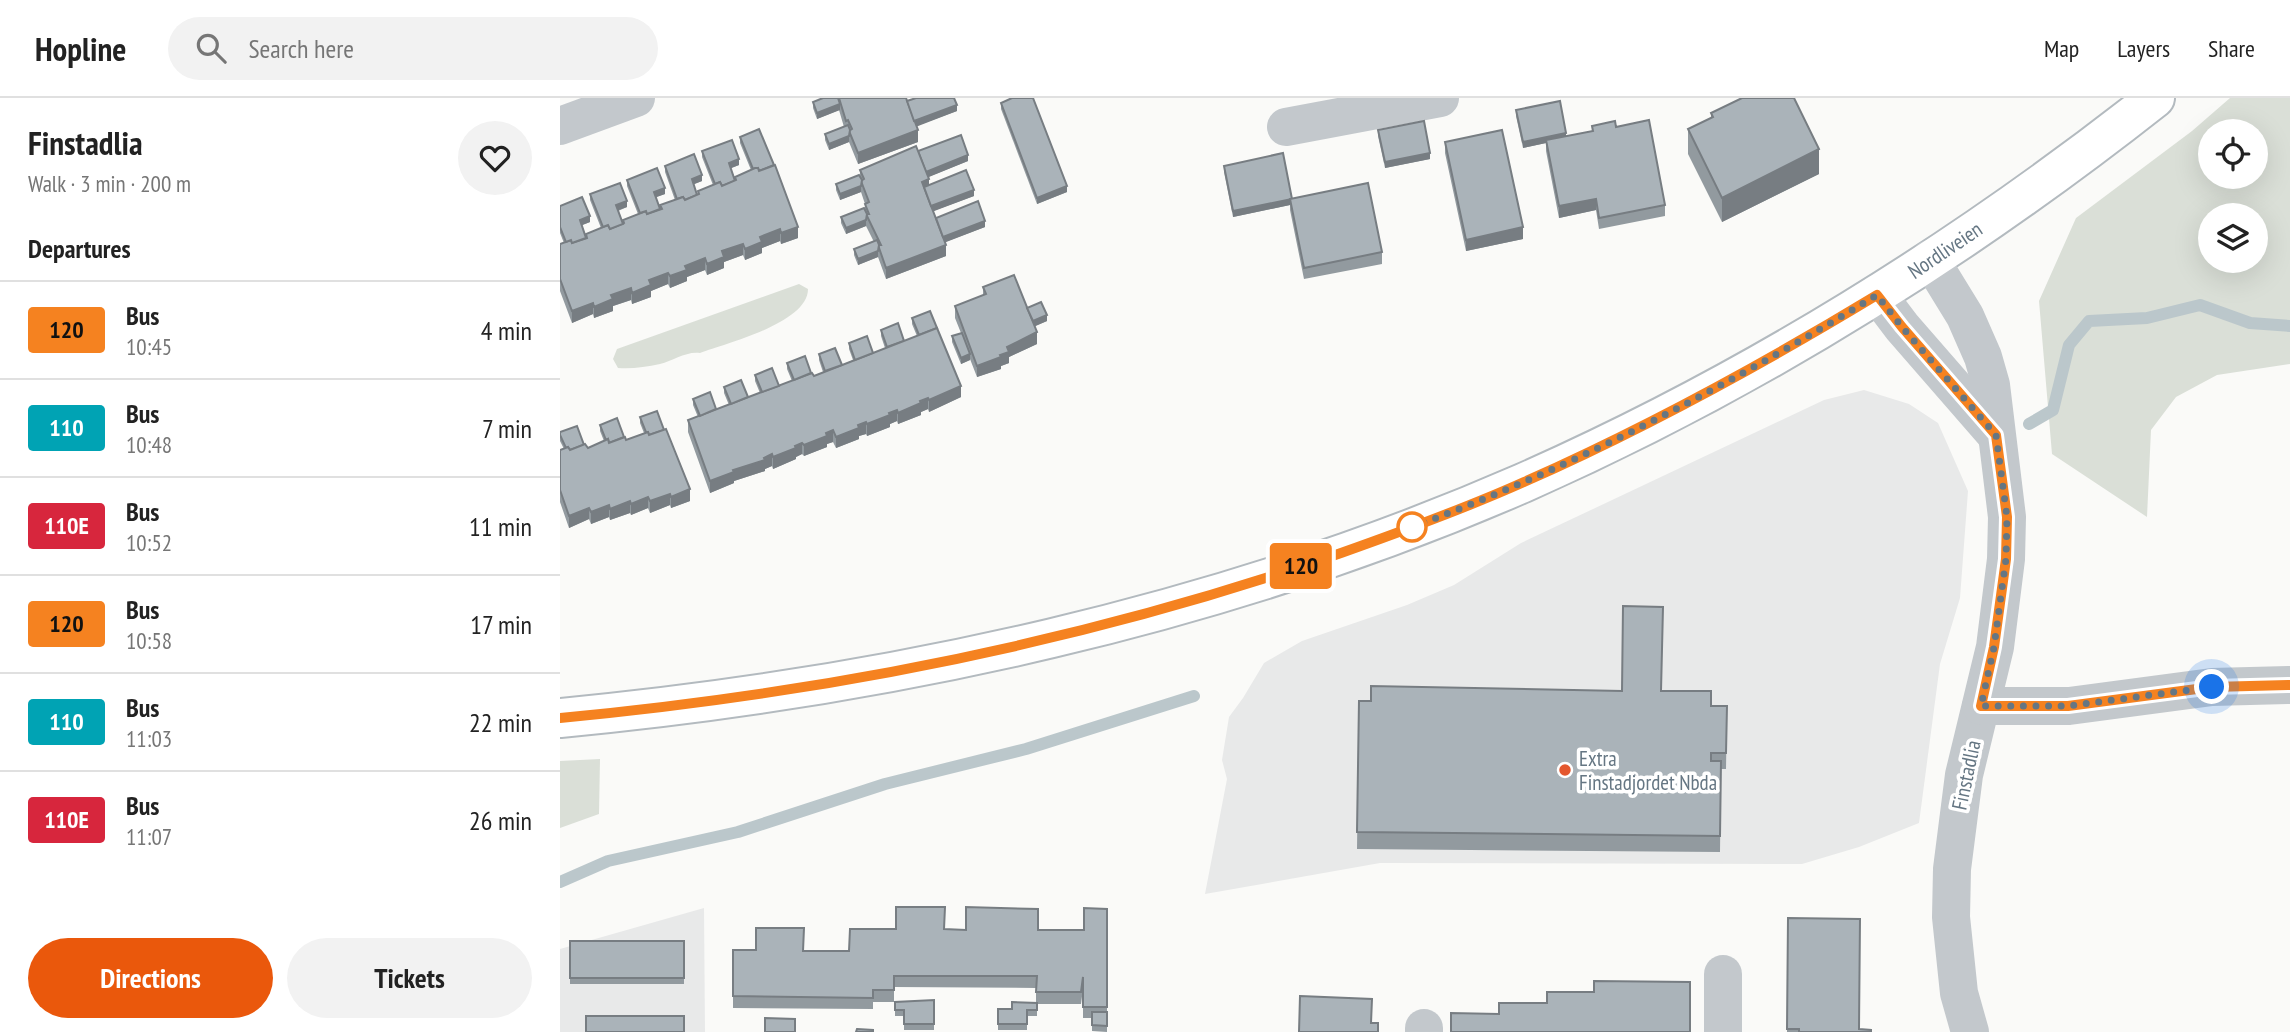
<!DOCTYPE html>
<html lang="en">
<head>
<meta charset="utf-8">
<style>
  body { margin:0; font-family:"PT Sans Narrow",sans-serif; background:#f2f2f2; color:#222; height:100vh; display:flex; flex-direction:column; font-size:26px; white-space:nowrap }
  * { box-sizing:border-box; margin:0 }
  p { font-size:23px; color:#767676 }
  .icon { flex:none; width:38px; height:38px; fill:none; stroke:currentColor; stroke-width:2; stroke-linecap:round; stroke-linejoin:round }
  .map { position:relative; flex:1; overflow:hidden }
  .panel { display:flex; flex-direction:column; background:#fff; width:560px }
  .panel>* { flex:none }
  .badge { padding:0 14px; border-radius:5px; font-size:24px; line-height:46px }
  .controls { position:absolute; left:1638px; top:21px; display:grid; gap:14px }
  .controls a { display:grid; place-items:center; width:70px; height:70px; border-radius:50%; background:#fff; box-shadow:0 7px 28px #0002; font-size:35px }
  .you { position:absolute; width:35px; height:35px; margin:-18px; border:5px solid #fff; border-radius:50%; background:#1a73e8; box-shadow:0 0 0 10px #1a73e833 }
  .map>.badge { position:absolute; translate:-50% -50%; box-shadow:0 0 0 4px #fff }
  h2 { padding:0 28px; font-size:26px; line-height:63px }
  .round { display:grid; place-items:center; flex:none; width:74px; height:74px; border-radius:37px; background:#f2f2f2 }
  .headline { display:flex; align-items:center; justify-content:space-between; height:119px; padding:0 28px }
  h1 { font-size:33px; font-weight:800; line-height:52px }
  .primary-button { display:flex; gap:14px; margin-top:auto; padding:14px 28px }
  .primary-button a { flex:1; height:80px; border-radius:42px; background:#ea580c; color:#fff; font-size:28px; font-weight:800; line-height:80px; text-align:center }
  .primary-button a+a { background:#f2f2f2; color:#222 }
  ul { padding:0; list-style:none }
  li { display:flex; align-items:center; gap:21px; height:98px; padding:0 28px; border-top:2px solid #e0e0e0 }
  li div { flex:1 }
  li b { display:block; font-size:26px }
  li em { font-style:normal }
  li .badge { min-width:77px; font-weight:700; text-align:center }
  header { display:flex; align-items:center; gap:42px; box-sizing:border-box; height:98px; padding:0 35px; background:#fff; border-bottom:2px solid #e0e0e0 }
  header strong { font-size:33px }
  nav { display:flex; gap:38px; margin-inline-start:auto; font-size:24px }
  .search { width:490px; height:63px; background:#f2f2f2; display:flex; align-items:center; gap:18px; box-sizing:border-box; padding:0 24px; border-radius:38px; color:#767676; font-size:26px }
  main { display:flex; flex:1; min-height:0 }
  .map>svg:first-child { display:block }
  .built { fill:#e8e9e9 }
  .green { fill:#dadfd7; fill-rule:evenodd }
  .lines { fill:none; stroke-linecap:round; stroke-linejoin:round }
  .stream { stroke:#bbc7cb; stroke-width:12 }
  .secondary-casing { stroke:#b3babf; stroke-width:42 }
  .minor { stroke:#c3c8cc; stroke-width:38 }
  .tertiary { stroke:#c3c8cc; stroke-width:38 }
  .secondary { stroke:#fff; stroke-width:38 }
  .wall { fill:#929a9f }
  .shaded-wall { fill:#777d82 }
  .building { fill:#aab3b9; stroke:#777d82; stroke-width:2 }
  .line-casing { stroke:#fff; stroke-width:16 }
  .line { stroke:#f58220; stroke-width:10 }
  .walk { stroke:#657683; stroke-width:7; stroke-dasharray:0 12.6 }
  .stop-dot { fill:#fff; stroke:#f58220; stroke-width:3.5 }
  .poi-dot { fill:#e4572e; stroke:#fff; stroke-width:2.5 }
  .labels { text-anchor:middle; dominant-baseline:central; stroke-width:7; stroke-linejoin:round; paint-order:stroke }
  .street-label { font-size:21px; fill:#657683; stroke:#fff }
  .poi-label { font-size:21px; fill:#657683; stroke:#fff; text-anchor:start }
</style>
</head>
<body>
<header>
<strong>Hopline</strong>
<div class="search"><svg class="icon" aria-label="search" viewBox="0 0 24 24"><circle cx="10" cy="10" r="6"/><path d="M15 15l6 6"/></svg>Search here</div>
<nav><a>Map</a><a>Layers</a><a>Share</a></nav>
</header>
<main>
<section class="panel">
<div class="headline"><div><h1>Finstadlia</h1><p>Walk · 3 min · 200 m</p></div><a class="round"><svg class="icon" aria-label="heart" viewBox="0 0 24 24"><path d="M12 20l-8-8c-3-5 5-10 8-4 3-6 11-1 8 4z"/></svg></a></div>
<h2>Departures</h2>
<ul>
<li><span class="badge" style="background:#f58220;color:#111">120</span><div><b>Bus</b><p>10:45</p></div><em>4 min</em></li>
<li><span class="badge" style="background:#00a3b4;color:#fff">110</span><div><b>Bus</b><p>10:48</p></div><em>7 min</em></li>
<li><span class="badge" style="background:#d7263d;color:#fff">110E</span><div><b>Bus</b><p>10:52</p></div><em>11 min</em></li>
<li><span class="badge" style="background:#f58220;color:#111">120</span><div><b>Bus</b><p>10:58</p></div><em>17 min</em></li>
<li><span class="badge" style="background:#00a3b4;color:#fff">110</span><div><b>Bus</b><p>11:03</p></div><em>22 min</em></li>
<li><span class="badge" style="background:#d7263d;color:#fff">110E</span><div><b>Bus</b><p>11:07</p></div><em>26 min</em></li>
</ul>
<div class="primary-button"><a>Directions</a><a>Tickets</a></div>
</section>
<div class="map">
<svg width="1730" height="934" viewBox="0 0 1730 934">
  <rect width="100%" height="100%" fill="#fafaf8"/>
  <g class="built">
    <polygon points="1304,292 1349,306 1378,325 1408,393 1400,500 1380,566 1359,725 1299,749 1242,766 820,765 645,796 667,681 662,662 669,619 683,600 704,565 742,543 847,507 894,487 961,445 1264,302"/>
    <polygon points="144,810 145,934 0,934 0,851"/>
  </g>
  <g class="green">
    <path d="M1670,0H1730V266L1657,277L1616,299L1591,332L1587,419L1492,356L1479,203L1516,120L1632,33ZM1650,33H1696V79H1650ZM1650,117H1696V163H1650Z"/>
    <path d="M239,186L248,191C248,225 167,245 140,255C126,253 113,263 100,266C86,269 72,271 58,270L53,261L57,251Z"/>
    <polygon points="40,661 39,716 0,730 0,663"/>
  </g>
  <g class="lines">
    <g class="stream">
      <polyline points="1469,326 1493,312 1509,247 1529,223 1587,220 1640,207 1690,225 1730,228"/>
      <polyline points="0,784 48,763 178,734 325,686 466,651 634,598"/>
    </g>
    <g class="secondary-casing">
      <path id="secondary" d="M0,620C327,589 661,517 963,385C1189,285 1401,153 1595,0"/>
    </g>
    <g class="minor">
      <polyline points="0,28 76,0"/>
      <polyline points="726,29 880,0"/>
      <polyline points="1163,876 1163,934"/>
      <polyline points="864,930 864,934"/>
    </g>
    <g class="tertiary">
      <polyline points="1370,161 1405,218 1423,259 1431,287 1447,419 1446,461 1435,549 1404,677 1392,771 1391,819 1399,895 1410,934"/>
      <polyline points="1317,196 1342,229 1436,337"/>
      <polyline points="1421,608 1509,608 1652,589 1730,587"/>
    </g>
    <use href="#secondary" class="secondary"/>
  </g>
  <g class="wall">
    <polygon points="263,0 346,0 347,3 397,13 356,28 358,44 298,66 289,44 269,52 265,42 265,36 284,29 279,12 257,21 253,10 253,4"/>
    <polygon points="441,5 507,94 477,106 441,11"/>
    <polygon points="956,12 1006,38 1032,33 1032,28 1056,29 1105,107 1105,118 1039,131 1036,112 999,120 986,53 986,45 963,50 956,18"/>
    <polygon points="1151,15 1259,76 1162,124 1128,56 1128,31 1151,20"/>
    <polygon points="818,32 870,61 825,70 818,38"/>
    <polygon points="180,39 238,140 221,146 220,143 202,150 202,155 185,162 183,157 164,164 164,170 147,177 145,172 127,179 127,183 110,190 108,186 91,193 91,199 72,206 71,202 53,208 53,213 34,220 33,216 12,225 0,193 0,146 4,145 0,135 0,108 30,124 22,127 26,140 26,136 41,130 30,102 30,96 67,109 58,113 63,126 63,122 78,116 67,88 67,82 105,96 96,99 100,111 100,107 115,102 105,74 105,68 142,83 134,86 137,97 138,93 153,87 142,59 142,53 179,67 171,70 175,82 175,79 191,72 180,45"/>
    <polygon points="885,44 963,141 906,153 885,55"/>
    <polygon points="358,53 408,63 368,79 369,87 414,98 373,113 376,120 425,129 385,144 386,158 326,181 318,159 298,167 294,157 294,151 314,144 306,128 286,136 281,125 281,119 305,112 305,106 301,94 280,102 276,92 276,86 300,78 300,72"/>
    <polygon points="664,68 732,100 822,154 822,166 744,181 730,112 730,107 673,119 664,74"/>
    <polygon points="423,189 467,210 487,223 475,228 477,246 449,259 449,265 441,268 441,271 417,279 410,261 410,262 401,266 392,244 392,238 401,235 395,220 395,208 423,197"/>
    <polygon points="352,220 401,299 369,314 368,311 361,314 361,317 338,326 337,323 330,326 330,329 307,338 306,336 299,338 299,341 276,350 273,344 267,346 267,349 244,358 242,356 236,359 236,361 213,371 212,368 205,371 205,373 174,383 174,385 150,395 128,334 128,322 138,319 133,307 133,301 156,311 169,307 164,295 164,289 188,299 200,295 195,283 195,277 219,288 232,283 227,271 227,265 254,278 263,274 259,262 259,256 282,267 293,262 289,251 289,245 313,255 325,250 321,238 321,232 344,243 357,238 352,226"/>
    <polygon points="80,319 130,403 111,410 110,407 90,415 88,410 71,417 70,415 50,422 49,419 31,426 29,421 9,430 0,404 0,352 4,351 0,343 0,334 28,350 44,343 40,333 40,327 64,339 66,342 84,335 80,325"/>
    <polygon points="1062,593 1102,593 1151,608 1167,608 1166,671 1161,671 1160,754 797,751 799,603 811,603"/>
    <polygon points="547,811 547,934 532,933 532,920 523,920 523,891 521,906 477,906 477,918 467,918 467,932 438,932 438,911 452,911 476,905 476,890 334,889 334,904 313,904 313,911 173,910 173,852 289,853 385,831 524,832"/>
    <polygon points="1228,820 1299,931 1311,934 1227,934"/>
    <rect x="10" y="843" width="114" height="43"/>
    <polygon points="374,902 374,932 344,932 344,918 335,918 335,904"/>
  </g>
  <g class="shaded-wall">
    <polygon points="280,6 280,12 257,21 257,15"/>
    <polygon points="397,7 397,13 353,30 353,24"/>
    <polygon points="358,32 358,44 298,66 298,55"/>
    <polygon points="1006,35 1006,41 986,42 986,45 963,50 963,44"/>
    <polygon points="289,38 289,44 269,52 269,46"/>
    <polygon points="1259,51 1259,76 1162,124 1162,100"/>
    <polygon points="870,55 870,61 825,70 825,64"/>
    <polygon points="408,57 408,63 364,81 364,75"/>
    <polygon points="179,61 179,67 169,71 169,65"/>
    <polygon points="142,77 142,83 132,87 132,81"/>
    <polygon points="369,81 369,93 364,95 362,84"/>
    <polygon points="301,88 301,94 280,102 280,96"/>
    <polygon points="507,88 507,94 477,106 477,100"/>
    <polygon points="105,90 105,96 94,100 94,94"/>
    <polygon points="414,92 414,98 369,115 369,109"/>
    <polygon points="730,101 730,107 673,119 673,113"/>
    <polygon points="1036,101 1036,112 999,120 999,108"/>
    <polygon points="67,103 67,109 56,113 56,107"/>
    <polygon points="30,118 30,124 20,128 20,122"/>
    <polygon points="306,122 306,128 286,136 286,130"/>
    <polygon points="425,123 425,129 381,146 381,140"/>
    <polygon points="238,129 238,140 221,146 221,135"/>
    <polygon points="963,129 963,141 906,153 906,142"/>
    <polygon points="220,131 220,143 202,150 202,155 185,162 185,151 200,139"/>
    <polygon points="183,146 183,157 164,164 164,170 147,177 147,166 162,153"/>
    <polygon points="386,147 386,158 326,181 326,170"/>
    <polygon points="318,153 318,159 298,167 298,161"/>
    <polygon points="145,160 145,172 127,179 127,183 110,190 110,178 125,168"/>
    <polygon points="108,175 108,186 91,193 91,199 72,206 72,195 89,182"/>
    <polygon points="71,190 71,202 53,208 53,213 34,220 34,209 51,197"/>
    <polygon points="33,205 33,216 12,225 12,213"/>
    <polygon points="487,217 487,223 471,230 471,224"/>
    <polygon points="477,234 477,246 449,259 449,265 441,268 441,271 417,279 417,268 447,249"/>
    <polygon points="410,256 410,262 401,266 401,260"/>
    <polygon points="401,288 401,299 369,314 369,302"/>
    <polygon points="368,300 368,311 361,314 361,317 338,326 338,315"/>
    <polygon points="337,312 337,323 330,326 330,329 307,338 307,326 329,315"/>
    <polygon points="306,324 306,336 299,338 299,341 276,350 276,339"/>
    <polygon points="273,332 273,344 267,346 267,349 244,358 244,347"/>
    <polygon points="242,345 242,356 236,359 236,361 213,371 213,359"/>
    <polygon points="212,356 212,368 205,371 205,373 174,383 174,385 150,395 150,383 173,372"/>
    <polygon points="130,391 130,403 111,410 111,399"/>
    <polygon points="110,396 110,407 90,415 90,403"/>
    <polygon points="88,399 88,410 71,417 71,406"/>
    <polygon points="70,403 70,415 50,422 50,411"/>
    <polygon points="49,407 49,419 31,426 31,414"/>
    <polygon points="29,410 29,421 9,430 9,418"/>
  </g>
  <g class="building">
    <polygon points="263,0 278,0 280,6 257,15 253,4"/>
    <polygon points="279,0 346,0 358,32 298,55 289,33 292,31 288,22 286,23"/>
    <polygon points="356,0 394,0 397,7 354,23 347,3"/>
    <polygon points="452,0 473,0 507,88 477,100 441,5"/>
    <polygon points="1182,0 1234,0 1259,51 1162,100 1128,31 1153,19 1151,15"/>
    <polygon points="1000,3 1006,35 963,44 956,12"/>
    <polygon points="1089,22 1105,107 1039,120 1036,101 999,108 986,42 1033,33 1032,28 1055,23 1056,29"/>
    <polygon points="864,23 870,55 825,64 818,32"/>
    <polygon points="288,27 290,32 289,38 269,46 265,36"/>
    <polygon points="199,31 214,67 199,73 198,70 193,71 180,39"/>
    <polygon points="942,32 963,129 906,142 885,44"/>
    <polygon points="401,37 408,57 366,74 358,53"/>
    <polygon points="172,42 179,61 169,65 175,83 162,88 160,84 155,86 142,53"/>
    <polygon points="356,48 369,81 362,84 386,147 326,170 318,147 321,147 306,116 309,116 305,106 309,104 301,83 304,81 300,72"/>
    <polygon points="723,55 732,101 673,113 664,68"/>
    <polygon points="134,56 142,77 132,81 137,97 125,102 123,99 117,101 105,68"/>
    <polygon points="215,67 238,129 221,135 220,131 200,139 202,144 185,151 183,146 162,153 164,159 147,166 145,160 125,168 127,172 110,178 108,175 89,182 91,187 72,195 71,190 51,197 53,201 34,209 33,205 12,213 0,181 0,146 11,142 12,145 27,140 26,136 48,127 50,131 64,125 63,122 86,113 87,116 102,111 100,107 123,99 125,102 139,96 138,93 160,84 162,88 176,82 175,79 195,70 198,70 199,73"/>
    <polygon points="97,70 105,90 94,94 100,111 87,116 86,113 80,115 67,82"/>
    <polygon points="406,72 414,92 371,108 364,89"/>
    <polygon points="299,77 302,82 301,88 280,96 276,86"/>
    <polygon points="60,85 67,103 56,107 63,126 50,131 48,127 43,129 30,96"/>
    <polygon points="808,85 822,154 744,170 730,101"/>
    <polygon points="22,99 30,118 20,122 26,140 12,145 11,142 6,144 0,129 0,108"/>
    <polygon points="418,103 425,123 383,139 376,120"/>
    <polygon points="304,110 307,116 306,122 286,130 281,119"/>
    <polygon points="317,142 319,147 318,153 298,161 294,151"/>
    <polygon points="454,177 477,234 447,249 449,254 440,257 441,259 417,268 395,208 426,196 423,189"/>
    <polygon points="481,204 487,217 473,223 467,210"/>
    <polygon points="370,213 377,230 359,237 352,220"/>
    <polygon points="338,225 344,243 327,249 321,232"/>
    <polygon points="377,230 401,288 369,302 368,300 360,303 361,305 338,315 337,312 329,315 330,317 307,326 306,324 298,327 299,330 276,339 273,332 266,335 267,338 244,347 242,345 235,348 236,350 213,359 212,356 204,360 205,362 173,372 174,374 150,383 128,322 252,275 254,278"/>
    <polygon points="402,235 410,256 401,260 392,238"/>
    <polygon points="307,238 313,255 295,262 289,245"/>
    <polygon points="275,250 282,267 265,273 259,256"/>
    <polygon points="245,258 251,275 234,282 227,265"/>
    <polygon points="212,270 219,288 202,294 195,277"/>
    <polygon points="181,282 188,299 171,306 164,289"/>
    <polygon points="150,294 156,311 140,318 133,301"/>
    <polygon points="97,313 104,332 89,337 88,334 86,334 80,319"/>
    <polygon points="57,320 64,339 49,345 48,341 46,342 40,327"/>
    <polygon points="17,328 24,347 10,352 8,349 6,350 0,337 0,334"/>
    <polygon points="106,331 130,391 111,399 110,396 90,403 88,399 71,406 70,403 50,411 49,407 31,414 29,410 9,418 0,392 0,352 8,349 10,352 25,346 28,350 48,341 49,345 65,339 66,342 88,334 89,337"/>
    <polygon points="1063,508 1103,509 1101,593 1151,593 1151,608 1167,608 1166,655 1151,655 1151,663 1161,663 1160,738 797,734 799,603 811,603 811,588 1062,593"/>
    <polygon points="336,809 385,809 384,831 406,832 406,809 478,811 478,832 524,832 524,810 547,811 547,909 523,909 523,879 521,894 476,894 477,878 334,878 334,892 313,892 313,900 173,898 173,852 196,852 196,830 244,830 243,853 289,853 290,831 336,831"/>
    <polygon points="1228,820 1300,821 1299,931 1311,932 1311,934 1239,934 1239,931 1227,931"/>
    <rect x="10" y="843" width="114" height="37"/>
    <polygon points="1034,883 1130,884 1130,934 891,934 891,915 939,916 939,905 987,905 987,894 1034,894"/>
    <polygon points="740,898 812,901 811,925 818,925 818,934 739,934"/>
    <polygon points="374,902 374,926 344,926 344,912 335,912 335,904"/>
    <polygon points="452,904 477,905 477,912 467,912 467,926 438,926 438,911 452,911"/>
    <polygon points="532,914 547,914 547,928 532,927"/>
    <rect x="26" y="918" width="98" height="16"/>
    <polygon points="205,920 235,921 235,934 205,934"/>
    <polygon points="297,931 313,932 313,934 296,934"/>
  </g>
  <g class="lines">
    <g class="line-casing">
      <path id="line" d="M0,620C265,595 529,543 781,455C843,433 904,411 964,384C1086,330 1203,266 1317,197L1342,229L1436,337L1447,419L1446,461L1434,549L1421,608H1508L1652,589L1730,587"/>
    </g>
    <use href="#line" class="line"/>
    <path class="walk" d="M852,429C1015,369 1169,287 1317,197L1342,229L1436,337L1447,419L1446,461L1434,549L1421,608H1508L1652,589"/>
  </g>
  <circle class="stop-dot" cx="852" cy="429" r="14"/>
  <circle class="poi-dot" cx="1005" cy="672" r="7"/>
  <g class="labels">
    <g class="street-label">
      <text transform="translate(1385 152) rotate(-34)">Nordliveien</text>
      <text transform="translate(1406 677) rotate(-78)">Finstadlia</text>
    </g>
    <g class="poi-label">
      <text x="1019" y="660">Extra<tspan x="1019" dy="24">Finstadjordet Nbda</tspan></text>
    </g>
  </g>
</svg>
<div class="controls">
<a><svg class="icon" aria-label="locate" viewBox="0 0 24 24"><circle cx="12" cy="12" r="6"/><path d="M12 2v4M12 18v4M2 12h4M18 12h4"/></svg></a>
<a><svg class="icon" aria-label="layers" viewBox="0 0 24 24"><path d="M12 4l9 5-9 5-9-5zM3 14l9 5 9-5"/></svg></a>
</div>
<div class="you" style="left:1652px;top:589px"></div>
<b class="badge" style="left:741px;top:468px;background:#f58220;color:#111">120</b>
</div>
</main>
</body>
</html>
